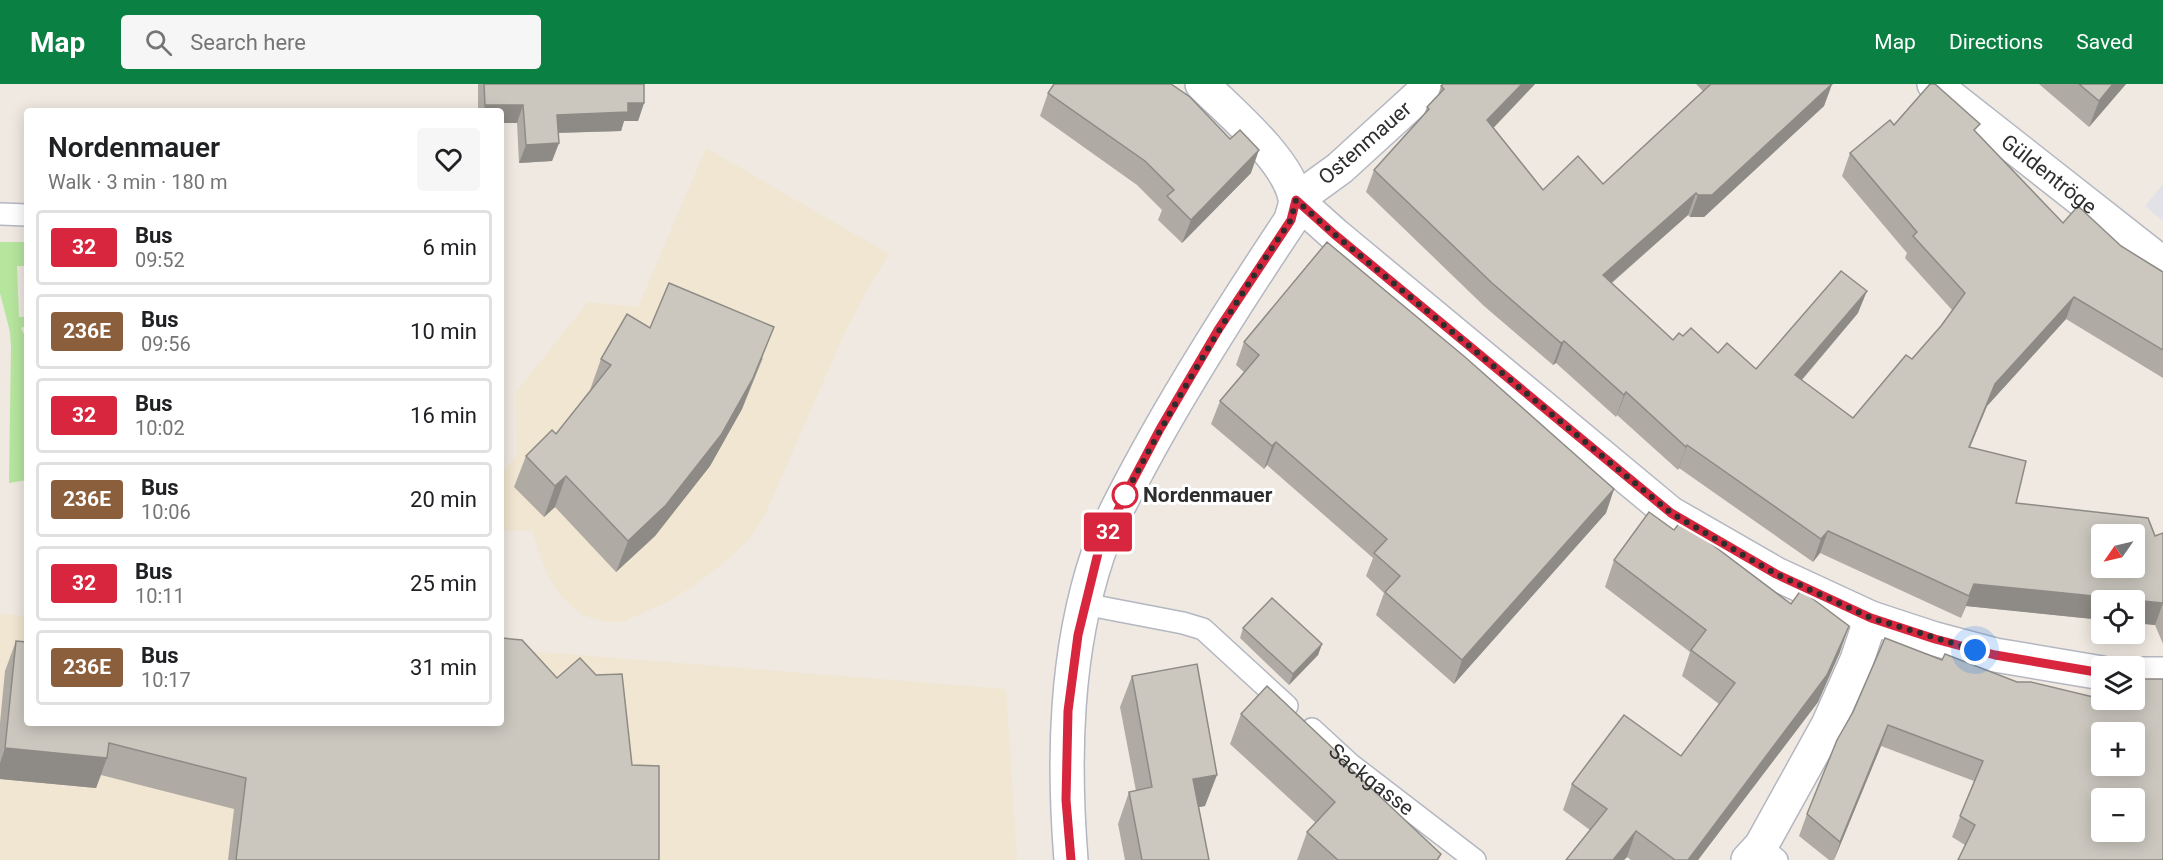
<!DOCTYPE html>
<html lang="en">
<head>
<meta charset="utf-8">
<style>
  body { margin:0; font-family:Roboto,sans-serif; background:#f6f6f6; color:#202124; height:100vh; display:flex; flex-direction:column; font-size:22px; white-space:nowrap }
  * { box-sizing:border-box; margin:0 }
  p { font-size:20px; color:#757577 }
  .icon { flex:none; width:33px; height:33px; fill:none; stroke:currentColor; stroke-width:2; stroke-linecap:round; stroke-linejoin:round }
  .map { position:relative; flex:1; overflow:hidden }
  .sheet { position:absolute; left:24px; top:24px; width:480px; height:618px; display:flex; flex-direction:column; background:#fff; border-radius:6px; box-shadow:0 3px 15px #0003 }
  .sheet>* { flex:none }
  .badge { padding:0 12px; border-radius:4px; font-size:21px; line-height:39px }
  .needle { width:39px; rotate:236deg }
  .controls { position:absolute; left:2091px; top:440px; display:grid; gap:12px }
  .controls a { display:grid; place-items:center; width:54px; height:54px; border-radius:6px; background:#fff; box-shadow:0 3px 15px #0003; font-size:30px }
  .you { position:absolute; width:30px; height:30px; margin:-15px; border:4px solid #fff; border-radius:50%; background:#1a73e8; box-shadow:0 0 0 9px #1a73e833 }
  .map>.badge { position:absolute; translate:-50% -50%; box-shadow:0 0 0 3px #fff }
  .round { display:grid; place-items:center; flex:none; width:63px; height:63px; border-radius:6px; background:#f6f6f6 }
  .headline { display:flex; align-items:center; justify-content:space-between; height:102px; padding:0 24px }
  h1 { font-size:28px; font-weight:600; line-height:45px }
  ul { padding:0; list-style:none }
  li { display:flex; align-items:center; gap:18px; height:75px; margin:0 12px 9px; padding:0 12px; border:3px solid #e0e0e0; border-radius:6px }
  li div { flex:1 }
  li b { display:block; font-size:22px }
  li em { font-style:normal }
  li .badge { min-width:66px; font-weight:700; text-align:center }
  header { display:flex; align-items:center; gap:36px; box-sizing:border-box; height:84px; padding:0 30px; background:#0b8043; color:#fff }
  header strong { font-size:28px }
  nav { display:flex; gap:33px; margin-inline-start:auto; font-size:21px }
  .search { width:420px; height:54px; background:#f6f6f6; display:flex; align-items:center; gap:15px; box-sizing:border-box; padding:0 21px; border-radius:6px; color:#757577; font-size:22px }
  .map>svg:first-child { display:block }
  .industrial { fill:#e3e1e8 }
  .education { fill:#f0e6d1 }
  .green { fill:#b6e59e }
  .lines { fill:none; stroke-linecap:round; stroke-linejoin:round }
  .lane-casing { stroke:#b4b7c1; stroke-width:24 }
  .street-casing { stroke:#b4b7c1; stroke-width:36 }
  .secondary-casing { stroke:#b4b7c1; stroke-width:36 }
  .lane { stroke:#fff; stroke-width:21 }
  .street { stroke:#fff; stroke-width:33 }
  .secondary { stroke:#fff; stroke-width:33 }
  .wall { fill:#afaba4 }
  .shaded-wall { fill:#8e8b86 }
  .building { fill:#cbc7bf; stroke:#8e8b86; stroke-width:1.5; fill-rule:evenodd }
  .line-casing { stroke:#fff; stroke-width:14 }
  .line { stroke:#d7263d; stroke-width:9 }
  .walk { stroke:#2e2e2e; stroke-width:6; stroke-dasharray:0 10.8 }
  .stop-dot { fill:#fff; stroke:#d7263d; stroke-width:3 }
  .labels { text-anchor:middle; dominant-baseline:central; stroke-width:6; stroke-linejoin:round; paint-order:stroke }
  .street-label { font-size:21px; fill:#2e2e2e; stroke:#fff }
  .stop-label { font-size:21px; font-weight:bold; fill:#2e2e2e; stroke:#fff; text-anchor:start }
</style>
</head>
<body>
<header>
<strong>Map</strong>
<div class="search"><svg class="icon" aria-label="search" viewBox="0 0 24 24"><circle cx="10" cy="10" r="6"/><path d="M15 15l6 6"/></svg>Search here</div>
<nav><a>Map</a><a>Directions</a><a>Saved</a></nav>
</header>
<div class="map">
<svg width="2163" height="776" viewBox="0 0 2163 776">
  <rect width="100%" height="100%" fill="#efe9e1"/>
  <polygon class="industrial" points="2163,100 2163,137 2145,122"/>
  <g class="education">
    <polygon points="706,64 889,170 869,202 843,252 765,431 750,454 726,477 692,503 667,518 622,538 605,538 582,531 562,513 547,491 532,446 501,447 501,388 517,372 516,308 588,218 638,223"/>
    <polygon points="0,530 27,532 27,639 501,639 501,565 1006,605 1017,776 0,776"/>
  </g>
  <polygon class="green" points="0,158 27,158 27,182 17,182 19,233 27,233 27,241 21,244 27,257 27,396 9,399 11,262 10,248 0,209"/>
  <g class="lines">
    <g class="lane-casing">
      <g id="lane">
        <polyline points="0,130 27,131"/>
        <polyline points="1084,520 1183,539 1203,545 1287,622"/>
        <path id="s1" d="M1312,645L1350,680L1475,776"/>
        <polyline points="1761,762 1777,776"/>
      </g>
    </g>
    <g class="street-casing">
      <g id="street">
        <polyline points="1432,0 1340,84 1296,116 1334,150 1670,429 1776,490 1871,534 1935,555 1995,571 2102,589"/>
        <path id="s2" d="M1934,0L2163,180"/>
        <polyline points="2134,590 2163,590"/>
        <polyline points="1748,776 1761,762 1828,641 1857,576 1871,534"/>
      </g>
    </g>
    <g class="secondary-casing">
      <path id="secondary" d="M1071,776C1063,675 1065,568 1098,470C1109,438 1127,406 1143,376C1188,293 1239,214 1291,136C1292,129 1297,120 1295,114C1288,76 1229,27 1202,0"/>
    </g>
    <use href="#lane" class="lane"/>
    <use href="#street" class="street"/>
    <use href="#secondary" class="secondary"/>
  </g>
  <g class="wall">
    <polygon points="478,0 644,0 644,19 638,37 624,37 621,47 558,49 559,59 552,77 519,79 517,39 501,27 478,27"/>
    <polygon points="1443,0 1535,0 1493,44 1543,106 1603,100 1703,7 1696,0 1832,0 1824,22 1704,133 1690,133 1688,131 1612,199 1673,256 1683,252 1718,269 1756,285 1858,229 1802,296 1853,334 1912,275 1941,242 1952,226 1905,174 1907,169 1842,92 1850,69 1894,41 1976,49 2063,139 2121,162 2163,188 2163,294 2066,235 1987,322 1970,363 2016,419 2155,452 2163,449 2163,560 2155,541 1966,522 1961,534 1820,469 1813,478 1679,384 1678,386 1617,331 1616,333 1556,279 1553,281 1484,222 1366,108 1374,86 1424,30 1427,23 1438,11 1441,2"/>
    <polygon points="2039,0 2126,0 2089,43"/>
    <polygon points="1048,9 1251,89 1182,159 1158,136 1162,126 1137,101 1040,32"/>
    <polygon points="650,244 763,274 742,325 710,382 655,452 616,488 555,423 544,433 514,403 526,372 556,350 590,306 601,275"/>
    <polygon points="1244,258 1614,405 1606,429 1454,600 1376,531 1384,509 1366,492 1373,474 1267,381 1264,385 1211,340 1220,317 1244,288 1236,281"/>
    <polygon points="1614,476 1840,568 1818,618 1698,776 1631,776 1627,773 1624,776 1566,776 1590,746 1563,726 1572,700 1681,672 1719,620 1682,592 1690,568 1605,503"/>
    <polygon points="1243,544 1322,560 1318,571 1289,601 1240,554"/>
    <polygon points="16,557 27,639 632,681 659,776 228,776 234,725 101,691 96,704 0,695 0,639 5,587"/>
    <polygon points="1942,576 2017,598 2106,616 2106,615 2134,615 2163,595 1965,761 1952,753 1974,697 1881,662 1834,776 1829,776 1799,752 1807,730"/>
    <polygon points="1132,592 1205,722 1199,723 1209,776 1125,776 1118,740 1129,708 1136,707 1120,623"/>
    <polygon points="1241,630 1339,670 1338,673 1439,776 1297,776 1307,748 1316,739 1230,660"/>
  </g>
  <g class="shaded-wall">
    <polygon points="1522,0 1535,0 1479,59 1487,36"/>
    <polygon points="1832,0 1824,22 1704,133 1690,133 1698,111"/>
    <polygon points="2113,0 2126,0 2089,43 2099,17"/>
    <polygon points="628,19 644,19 638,37 624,37 621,47 551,49 557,31"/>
    <polygon points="485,21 523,21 517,39 501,39 501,27 483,27"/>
    <polygon points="559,59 552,77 519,79 526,61"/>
    <polygon points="1259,66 1251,89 1182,159 1191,136"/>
    <polygon points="1696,109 1688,131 1595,213 1603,191"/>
    <polygon points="1867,207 1858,229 1787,313 1795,291"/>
    <polygon points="2074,213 2066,235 1987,322 1961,385 1995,300"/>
    <polygon points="774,243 742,325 710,382 655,452 616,488 628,457"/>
    <polygon points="1564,257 1556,279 1553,281 1561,259"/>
    <polygon points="1626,308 1617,331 1616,333 1624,311"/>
    <polygon points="1276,358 1267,381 1264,385 1272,362"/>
    <polygon points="1687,361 1679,384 1678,386 1686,363"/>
    <polygon points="566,392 555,423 544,433 555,402"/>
    <polygon points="1614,405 1606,429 1454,600 1462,576"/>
    <polygon points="1828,447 1820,469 1813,478 1821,455"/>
    <polygon points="1974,500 2163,519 2155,541 2134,539 2134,516 2102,516 2102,536 1966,522 1961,534"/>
    <polygon points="1849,542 1840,568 1818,618 1698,776 1688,776"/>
    <polygon points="1322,560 1318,571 1289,601 1293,590"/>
    <polygon points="1888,641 1881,662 1834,776 1840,758"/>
    <polygon points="5,664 107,674 96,704 0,695 0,679"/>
    <polygon points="1217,691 1205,722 1182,726 1193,695"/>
    <polygon points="1636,747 1627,773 1624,776 1613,776"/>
  </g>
  <g class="building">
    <polygon points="484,0 644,0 644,19 628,19 628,28 557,31 559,59 526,61 523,21 485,21"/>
    <polygon points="1054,0 1171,0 1190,13 1230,55 1240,46 1259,66 1191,136 1167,112 1174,106 1145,77 1048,9"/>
    <path d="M1443,0H1522L1487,36L1543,106L1578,72L1603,100L1711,0H1832L1712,111H1698L1696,109L1603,191L1673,256L1679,249L1683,252L1691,244L1718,269L1727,259L1756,285L1841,187L1867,207L1795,291L1853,334L1906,271L1912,275L1941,242L1965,209L1913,152L1917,148L1850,69L1890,36L1894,41L1930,0H1935L1980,40L1974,46L2063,139L2078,122L2121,162L2163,188V266L2074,213L1995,300L1969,363L2026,377L2016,419L2148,434L2155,452L2163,449V519L1974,500L1969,512L1828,447L1821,455L1687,361L1686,363L1626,308L1624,311L1564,257L1561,259L1492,199L1374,86L1429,25L1427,23L1444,5L1441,2ZM2102,450H2134V483H2102Z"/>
    <polygon points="2079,0 2113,0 2099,17"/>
    <polygon points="1327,158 1465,273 1614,405 1462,576 1385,508 1400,492 1374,469 1387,455 1276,358 1272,362 1220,317 1259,271 1244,258"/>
    <polygon points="669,199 774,243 753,294 721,351 666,421 628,457 566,392 555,402 526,372 552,346 556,350 611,281 601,275 627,230 650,244"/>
    <polygon points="1649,428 1674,446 1681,437 1791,520 1801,506 1849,542 1827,591 1688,776 1675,776 1636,747 1613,776 1566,776 1607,725 1572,700 1624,631 1681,672 1735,599 1691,566 1706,546 1614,476"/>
    <polygon points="1272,514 1322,560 1293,590 1243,544"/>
    <polygon points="501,554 522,556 557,594 580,574 596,591 622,590 632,681 659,682 659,776 236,776 246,694 109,659 107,674 5,664 16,557 27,558 27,639 501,639"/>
    <path d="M1885,554L1942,576L1945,570L2017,598H2031L2114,618V615H2134V595H2163V774L2162,776H1958L1975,741L1960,732L1983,677L1888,641L1840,758L1807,730L1837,656L1853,628ZM2102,648H2134V681H2102ZM2102,714H2134V747H2102Z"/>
    <polygon points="1197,580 1217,691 1193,695 1209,776 1142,776 1129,708 1152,703 1132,592"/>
    <polygon points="1267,602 1339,670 1337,672 1441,770 1437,776 1338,776 1307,748 1335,718 1241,630"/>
  </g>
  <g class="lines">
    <g class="line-casing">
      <polyline id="line" points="1071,776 1066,716 1068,627 1078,551 1098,469 1124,413 1160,345 1218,246 1291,136 1296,116 1334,150 1671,429 1776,490 1871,534 1935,555 1995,571 2102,589"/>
    </g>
    <use href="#line" class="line"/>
    <path class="walk" d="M1125,411L1124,413C1174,318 1230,225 1291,136L1296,116L1334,150L1671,429L1776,490L1871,534L1975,566"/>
  </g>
  <circle class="stop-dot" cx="1125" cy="411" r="12"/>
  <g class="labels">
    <g class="street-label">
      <text transform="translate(1365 59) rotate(-41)">Ostenmauer</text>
      <text stroke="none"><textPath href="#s2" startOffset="146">Güldentröge</textPath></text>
      <text stroke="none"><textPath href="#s1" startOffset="78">Sackgasse</textPath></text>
    </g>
    <g class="stop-label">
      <text x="1143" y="411">Nordenmauer</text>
    </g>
  </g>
</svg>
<div class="controls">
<a><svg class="needle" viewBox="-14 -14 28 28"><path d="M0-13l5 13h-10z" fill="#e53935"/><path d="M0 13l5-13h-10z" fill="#757577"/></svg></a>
<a><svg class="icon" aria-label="locate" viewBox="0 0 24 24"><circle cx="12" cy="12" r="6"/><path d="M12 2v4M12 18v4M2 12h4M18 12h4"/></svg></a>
<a><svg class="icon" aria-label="layers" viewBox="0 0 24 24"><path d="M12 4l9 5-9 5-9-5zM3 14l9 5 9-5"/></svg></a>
<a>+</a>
<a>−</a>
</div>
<div class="you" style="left:1975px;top:566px"></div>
<b class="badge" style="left:1108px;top:448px;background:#d7263d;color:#fff">32</b>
<section class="sheet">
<div class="headline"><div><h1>Nordenmauer</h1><p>Walk · 3 min · 180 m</p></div><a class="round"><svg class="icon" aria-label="heart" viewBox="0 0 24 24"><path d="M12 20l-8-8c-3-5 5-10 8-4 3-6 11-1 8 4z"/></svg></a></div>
<ul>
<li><span class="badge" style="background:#d7263d;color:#fff">32</span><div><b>Bus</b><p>09:52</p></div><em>6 min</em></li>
<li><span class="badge" style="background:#8b5e3c;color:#fff">236E</span><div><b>Bus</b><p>09:56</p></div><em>10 min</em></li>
<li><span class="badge" style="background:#d7263d;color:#fff">32</span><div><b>Bus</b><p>10:02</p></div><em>16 min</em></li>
<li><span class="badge" style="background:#8b5e3c;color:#fff">236E</span><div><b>Bus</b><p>10:06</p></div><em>20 min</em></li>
<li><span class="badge" style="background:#d7263d;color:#fff">32</span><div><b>Bus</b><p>10:11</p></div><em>25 min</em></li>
<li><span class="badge" style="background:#8b5e3c;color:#fff">236E</span><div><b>Bus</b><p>10:17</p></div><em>31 min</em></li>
</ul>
</section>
</div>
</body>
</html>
